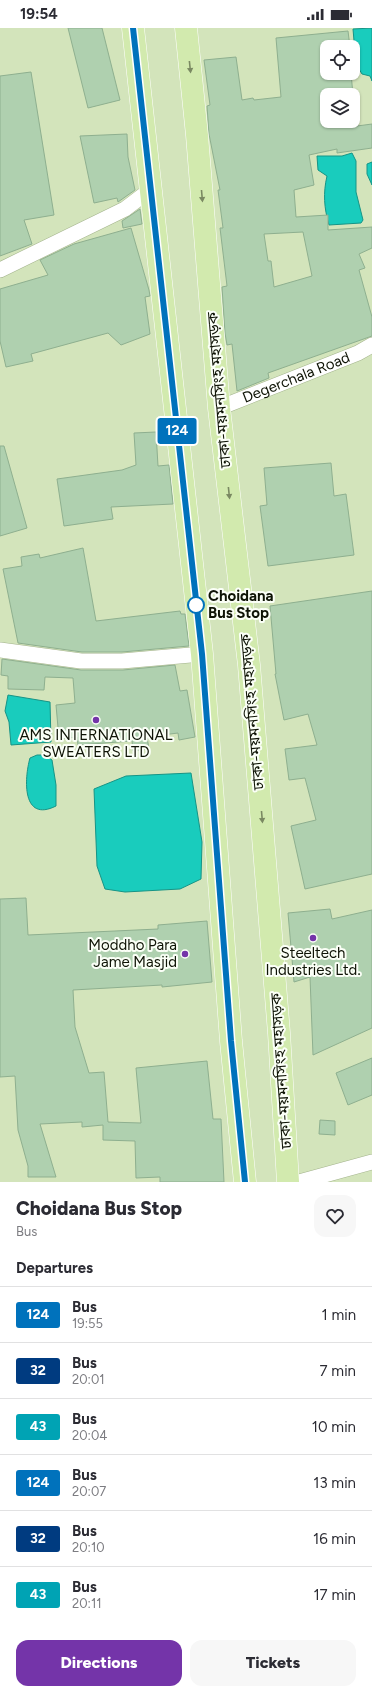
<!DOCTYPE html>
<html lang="en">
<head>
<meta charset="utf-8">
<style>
  body { margin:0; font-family:Figtree,"Noto Sans Bengali",sans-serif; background:#f7f7f7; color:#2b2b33; height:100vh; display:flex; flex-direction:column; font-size:15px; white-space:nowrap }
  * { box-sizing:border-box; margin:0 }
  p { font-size:13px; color:#7c7c81 }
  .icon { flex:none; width:22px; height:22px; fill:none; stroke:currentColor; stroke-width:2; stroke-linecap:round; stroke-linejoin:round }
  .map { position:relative; height:1154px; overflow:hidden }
  .sheet { display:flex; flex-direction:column; background:#fff; flex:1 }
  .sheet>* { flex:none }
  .badge { padding:0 8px; border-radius:3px; font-size:14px; line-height:26px }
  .fabs { position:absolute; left:320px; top:12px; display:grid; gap:8px }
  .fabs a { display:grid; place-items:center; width:40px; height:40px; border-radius:8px; background:#fff; box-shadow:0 1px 3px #0004; font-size:20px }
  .map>.badge { position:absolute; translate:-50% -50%; box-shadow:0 0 0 2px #fff }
  h2 { padding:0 16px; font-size:15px; line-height:36px }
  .round { display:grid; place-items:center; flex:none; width:42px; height:42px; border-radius:12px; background:#f7f7f7 }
  .summary { display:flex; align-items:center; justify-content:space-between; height:68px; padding:0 16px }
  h1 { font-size:19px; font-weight:800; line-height:30px }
  .cta { display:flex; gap:8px; margin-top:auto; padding:8px 16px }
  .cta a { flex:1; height:46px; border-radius:12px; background:#7434a9; color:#fff; font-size:16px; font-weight:800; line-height:46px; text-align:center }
  .cta a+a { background:#f7f7f7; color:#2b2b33 }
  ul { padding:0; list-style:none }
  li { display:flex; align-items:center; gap:12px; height:56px; padding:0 16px; border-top:1px solid #e1e1e2 }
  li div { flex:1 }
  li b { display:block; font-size:15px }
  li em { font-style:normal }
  li .badge { min-width:44px; font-weight:700; text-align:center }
  .status { display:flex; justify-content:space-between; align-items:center; height:28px; padding:0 20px; background:#fff; direction:ltr }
  .status svg { height:11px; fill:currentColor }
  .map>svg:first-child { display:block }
  .water { fill:#19ccbd; stroke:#169486 }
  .building { fill:#afd0af; stroke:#8eaf8f; fill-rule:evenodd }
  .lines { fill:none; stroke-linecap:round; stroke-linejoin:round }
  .minor-casing { stroke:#a3b38c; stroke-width:16 }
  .trunk-casing { stroke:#fff; stroke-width:23 }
  .minor { stroke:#fff; stroke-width:15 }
  .trunk { stroke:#d2eaae; stroke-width:22 }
  .oneway { fill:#7a8962 }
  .line-casing { stroke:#fff; stroke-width:9 }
  .line { stroke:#0072bc; stroke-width:6 }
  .stop-dot { fill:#fff; stroke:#0072bc; stroke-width:2 }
  .poi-dot { fill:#7434a9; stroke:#fbfff7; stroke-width:1.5 }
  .labels { text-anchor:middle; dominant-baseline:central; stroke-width:4; stroke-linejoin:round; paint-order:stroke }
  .street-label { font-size:15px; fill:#0e1305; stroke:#fbfff7 }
  .stop-label { font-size:15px; font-weight:bold; fill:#0e1305; stroke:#fbfff7; text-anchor:start }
  .poi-label { font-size:15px; fill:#0e1305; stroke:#fbfff7 }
</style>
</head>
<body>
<div class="status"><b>19:54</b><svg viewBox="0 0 49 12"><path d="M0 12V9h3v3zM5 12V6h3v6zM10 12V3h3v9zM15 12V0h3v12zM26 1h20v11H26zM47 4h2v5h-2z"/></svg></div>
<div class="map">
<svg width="372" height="1154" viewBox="0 0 372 1154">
  <rect width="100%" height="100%" fill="#d3e4bb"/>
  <g class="water">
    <polygon points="372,0 372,53 370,48 362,46 356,36 353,1"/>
    <path d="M352,125L356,133V164L363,192L361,195L329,197C324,180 323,165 327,148L318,142L317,128H342Z"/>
    <polygon points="372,134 372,157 367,146 367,136"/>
    <polygon points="8,667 50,674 51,714 11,717 9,694 5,683"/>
    <path d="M37,727H45L52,732L56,757V778C22,795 24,751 30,730Z"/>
    <polygon points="191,745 202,814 201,851 180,861 125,864 105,861 97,838 94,761 126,748"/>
  </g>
  <g class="building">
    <polygon points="68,0 102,0 120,72 88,80"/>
    <path d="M348,3L350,19H327V45H351L353,67H327V93H356L357,98L372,96V120L337,125V121L309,127L314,157L294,162L296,189L328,187V202L372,199V220L359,226L365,240L359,242L372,289V308L268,345L269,350L237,363L232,316L227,317L225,305L222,259L227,258L220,200H223L218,162H220L209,106L207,78L210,77L204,32L236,29L242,72L253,70L254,72L281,69L276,10ZM303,204L312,248L274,259L271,233H268L264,206Z"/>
    <polygon points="31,44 54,187 24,192 32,216 0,228 0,48"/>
    <polygon points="127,106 128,129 135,162 118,174 117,170 94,175 80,108"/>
    <polygon points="140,181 142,196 123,200 122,193"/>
    <polygon points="131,200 149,262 150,268 145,269 150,306 121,317 108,305 31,326 33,333 6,339 0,313 0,261 48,247 40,232 74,216"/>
    <polygon points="156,404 158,438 169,437 173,476 111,479 113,491 64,498 57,451 122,442 136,437 134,405"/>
    <polygon points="0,418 4,418 27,500 0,508"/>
    <polygon points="331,435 334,468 346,466 354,527 268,538 260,478 267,477 264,440"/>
    <polygon points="83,520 96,593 180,583 181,586 185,586 189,618 122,624 82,624 18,615 3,541 22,538 21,529 39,526 40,530"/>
    <polygon points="372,563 372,846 305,861 291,798 316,792 305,750 289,752 285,721 317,717 308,686 284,692 275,646 276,646 270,578"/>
    <polygon points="2,631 81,642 123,642 175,637 180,663 187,662 195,709 179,712 178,705 147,709 149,721 133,723 132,713 78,717 77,709 59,711 56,677 75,675 73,650 45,649 44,662 8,661 8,648 1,647"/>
    <polygon points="26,870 28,907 158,901 158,897 207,893 212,954 162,959 162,957 73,962 75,999 89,1045 104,1044 108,1094 141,1095 136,1040 207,1033 213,1091 221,1091 224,1154 160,1154 160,1149 136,1150 135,1113 103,1112 103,1097 82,1099 82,1094 40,1096 56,1149 28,1149 28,1138 18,1102 15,1048 0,1049 0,871"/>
    <polygon points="330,881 332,891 372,882 372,1000 313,1027 310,949 294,954 288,885"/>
    <polygon points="372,1030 372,1067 348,1077 336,1045"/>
    <polygon points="320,1092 335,1093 335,1107 319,1106"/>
  </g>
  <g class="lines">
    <g class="minor-casing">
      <g id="minor">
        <polyline points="0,242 125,181 150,162"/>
        <path id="s1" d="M219,380L358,325L372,317"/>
        <polyline points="0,622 81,633 122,633 202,626"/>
        <polyline points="299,1154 372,1134"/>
      </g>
    </g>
    <g class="trunk-casing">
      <g id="trunk">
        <polyline points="133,0 202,626 231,1013 245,1154"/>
        <polyline points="186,0 197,107 219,380 249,637 279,1005 288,1154"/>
      </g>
    </g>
    <use href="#minor" class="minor"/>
    <use href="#trunk" class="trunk"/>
  </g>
  <defs><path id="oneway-solid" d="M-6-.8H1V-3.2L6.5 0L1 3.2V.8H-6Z"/></defs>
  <g class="oneway">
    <use href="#oneway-solid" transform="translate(190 39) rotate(84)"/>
    <use href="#oneway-solid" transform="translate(202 168) rotate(85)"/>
    <use href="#oneway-solid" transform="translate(229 465) rotate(84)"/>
    <use href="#oneway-solid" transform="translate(262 789) rotate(85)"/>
  </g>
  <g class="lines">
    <g class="line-casing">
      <polyline id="line" points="133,0 202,626 231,1013 245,1154"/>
    </g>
    <use href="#line" class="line"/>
  </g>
  <circle class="stop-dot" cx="196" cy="577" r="8"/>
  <g class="poi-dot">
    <circle cx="96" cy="692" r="4"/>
    <circle cx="313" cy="910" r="4"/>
    <circle cx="185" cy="926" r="4"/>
  </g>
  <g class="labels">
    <g class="street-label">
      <text stroke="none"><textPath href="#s1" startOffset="83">Degerchala Road</textPath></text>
      <text transform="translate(219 362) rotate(-95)">ঢাকা-ময়মনসিংহ মহাসড়ক</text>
      <text transform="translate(252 684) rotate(-95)">ঢাকা-ময়মনসিংহ মহাসড়ক</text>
      <text transform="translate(281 1043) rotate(-94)">ঢাকা-ময়মনসিংহ মহাসড়ক</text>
    </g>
    <g class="stop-label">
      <text x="208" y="568">Choidana<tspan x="208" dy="17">Bus Stop</tspan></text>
    </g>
    <g class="poi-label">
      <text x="96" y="707">AMS INTERNATIONAL<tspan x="96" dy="17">SWEATERS LTD</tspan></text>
      <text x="177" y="917" text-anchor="end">Moddho Para<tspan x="177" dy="17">Jame Masjid</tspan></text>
      <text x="313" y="925">Steeltech<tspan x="313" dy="17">Industries Ltd.</tspan></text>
    </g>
  </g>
</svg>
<div class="fabs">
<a><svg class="icon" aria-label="locate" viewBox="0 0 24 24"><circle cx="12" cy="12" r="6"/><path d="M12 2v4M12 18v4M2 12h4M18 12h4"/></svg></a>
<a><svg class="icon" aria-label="layers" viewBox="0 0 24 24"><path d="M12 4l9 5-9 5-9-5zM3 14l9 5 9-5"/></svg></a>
</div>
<b class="badge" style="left:177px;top:403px;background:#0072bc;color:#fff">124</b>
</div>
<section class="sheet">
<div class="summary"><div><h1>Choidana Bus Stop</h1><p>Bus</p></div><a class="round"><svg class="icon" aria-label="heart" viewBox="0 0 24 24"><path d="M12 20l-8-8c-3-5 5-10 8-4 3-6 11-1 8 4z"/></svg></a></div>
<h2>Departures</h2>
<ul>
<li><span class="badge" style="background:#0072bc;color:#fff">124</span><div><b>Bus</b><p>19:55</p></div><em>1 min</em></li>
<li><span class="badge" style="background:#003b80;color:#fff">32</span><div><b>Bus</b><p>20:01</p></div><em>7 min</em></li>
<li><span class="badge" style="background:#00a3b4;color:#fff">43</span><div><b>Bus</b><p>20:04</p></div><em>10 min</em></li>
<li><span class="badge" style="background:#0072bc;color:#fff">124</span><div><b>Bus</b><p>20:07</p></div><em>13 min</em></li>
<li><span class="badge" style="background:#003b80;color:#fff">32</span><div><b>Bus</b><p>20:10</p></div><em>16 min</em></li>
<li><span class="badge" style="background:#00a3b4;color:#fff">43</span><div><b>Bus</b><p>20:11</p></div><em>17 min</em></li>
</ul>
<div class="cta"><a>Directions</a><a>Tickets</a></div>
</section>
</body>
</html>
